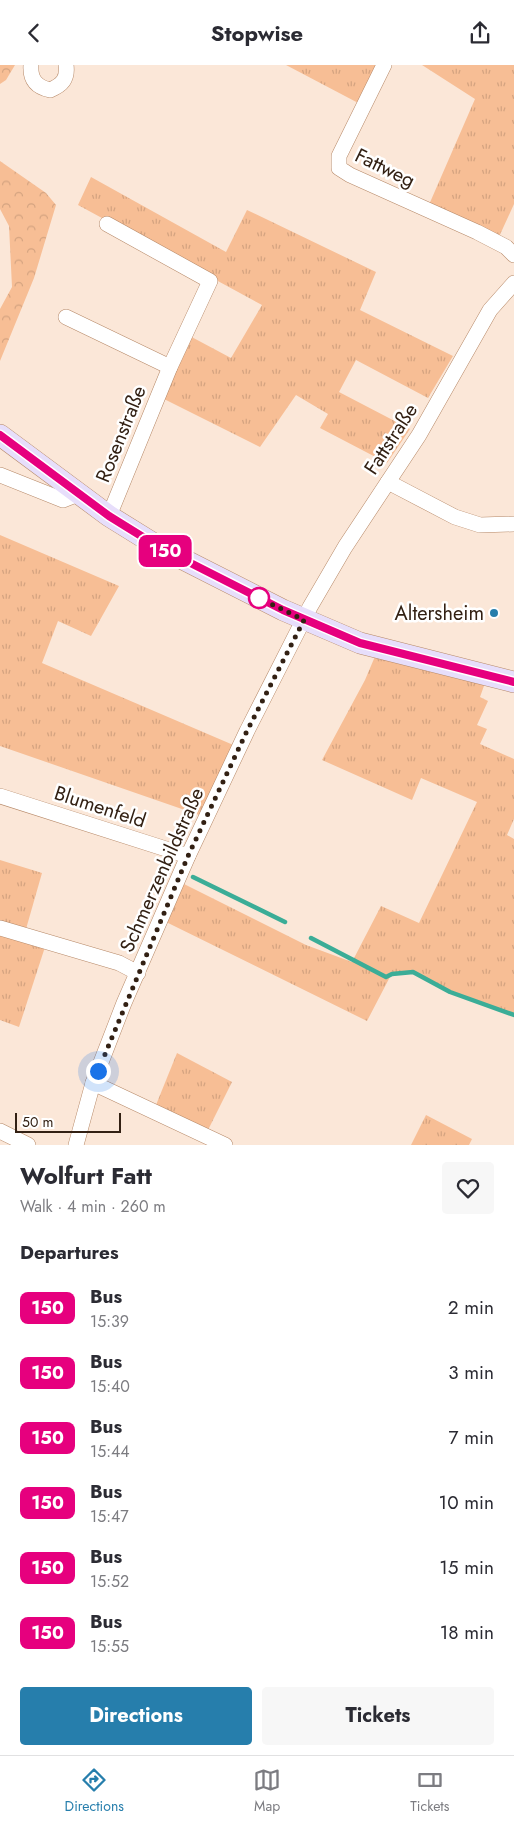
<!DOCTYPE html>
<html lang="en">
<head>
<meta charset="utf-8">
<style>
  body { margin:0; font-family:Jost,sans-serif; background:#f7f7f7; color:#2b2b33; height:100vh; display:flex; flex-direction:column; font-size:19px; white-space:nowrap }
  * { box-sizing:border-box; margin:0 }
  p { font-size:16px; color:#7c7c81 }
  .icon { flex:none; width:28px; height:28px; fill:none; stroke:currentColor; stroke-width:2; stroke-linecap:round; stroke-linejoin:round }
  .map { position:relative; height:1080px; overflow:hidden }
  .sheet { display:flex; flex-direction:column; background:#fff; flex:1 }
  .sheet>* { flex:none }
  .badge { padding:0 10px; border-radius:8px; font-size:18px; line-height:32px }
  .scale { position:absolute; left:15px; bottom:12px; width:106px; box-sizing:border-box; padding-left:5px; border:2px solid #322013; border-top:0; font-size:14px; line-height:18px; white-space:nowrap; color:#322013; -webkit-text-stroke:4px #fff; paint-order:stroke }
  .you { position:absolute; width:25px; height:25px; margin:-12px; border:4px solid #fff; border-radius:50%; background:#1a73e8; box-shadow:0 0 0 8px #1a73e833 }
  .map>.badge { position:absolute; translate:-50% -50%; box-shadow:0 0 0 2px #fff }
  h2 { padding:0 20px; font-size:19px; line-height:45px }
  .round { display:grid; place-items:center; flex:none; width:52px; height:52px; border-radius:5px; background:#f7f7f7 }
  .head { display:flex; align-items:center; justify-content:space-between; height:85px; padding:0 20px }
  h1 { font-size:24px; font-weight:700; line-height:38px }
  .button { display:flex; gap:10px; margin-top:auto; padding:10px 20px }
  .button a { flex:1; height:58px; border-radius:5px; background:#267eac; color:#fff; font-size:20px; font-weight:700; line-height:58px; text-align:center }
  .button a+a { background:#f7f7f7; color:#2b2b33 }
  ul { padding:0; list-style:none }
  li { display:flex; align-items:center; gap:15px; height:65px; padding:0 20px }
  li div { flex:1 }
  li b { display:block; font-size:19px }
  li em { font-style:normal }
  li .badge { min-width:55px; font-weight:700; text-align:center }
  header { display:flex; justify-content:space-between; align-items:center; height:65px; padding:0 20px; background:#fff; font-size:22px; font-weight:700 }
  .tabs { display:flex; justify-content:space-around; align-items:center; height:70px; border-top:1px solid #e1e1e2; background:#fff; font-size:14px; color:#7c7c81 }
  .tabs a { display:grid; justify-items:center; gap:2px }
  .tabs .current { color:#267eac }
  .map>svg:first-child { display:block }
  .grass { fill:url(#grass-tufts) }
  .forest { fill:url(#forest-crowns) }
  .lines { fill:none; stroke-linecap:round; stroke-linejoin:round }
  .stream { stroke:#3bad97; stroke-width:4.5 }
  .street-casing { stroke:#b68867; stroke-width:16 }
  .secondary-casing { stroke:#b68867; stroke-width:22 }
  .street { stroke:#fff; stroke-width:15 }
  .secondary { stroke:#e7defb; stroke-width:21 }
  .line-casing { stroke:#fff; stroke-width:11 }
  .line { stroke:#e6007e; stroke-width:8 }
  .walk { stroke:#322013; stroke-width:5; stroke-dasharray:0 9 }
  .stop-dot { fill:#fff; stroke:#e6007e; stroke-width:2.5 }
  .poi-dot { fill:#267eac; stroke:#fff; stroke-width:2 }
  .labels { text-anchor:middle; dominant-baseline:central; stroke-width:5; stroke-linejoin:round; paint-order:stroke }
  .street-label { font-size:20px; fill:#322013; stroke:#fff }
  .poi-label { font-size:20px; fill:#322013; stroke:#fff; text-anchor:end }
</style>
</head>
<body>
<header><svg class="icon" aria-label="back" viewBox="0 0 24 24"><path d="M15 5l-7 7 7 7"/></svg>Stopwise<svg class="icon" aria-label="share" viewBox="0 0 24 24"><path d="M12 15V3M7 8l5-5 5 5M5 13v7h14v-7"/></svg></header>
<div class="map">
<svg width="514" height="1080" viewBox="0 0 514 1080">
  <defs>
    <pattern id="grass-tufts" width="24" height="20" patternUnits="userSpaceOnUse" patternTransform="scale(1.25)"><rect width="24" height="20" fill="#f7be95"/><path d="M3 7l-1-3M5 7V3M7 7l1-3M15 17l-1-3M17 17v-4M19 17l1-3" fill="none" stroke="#d4a380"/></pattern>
    <pattern id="forest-crowns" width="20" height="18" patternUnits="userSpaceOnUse" patternTransform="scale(1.25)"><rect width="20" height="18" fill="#f7be95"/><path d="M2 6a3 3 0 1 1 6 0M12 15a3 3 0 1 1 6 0" fill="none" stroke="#d4a380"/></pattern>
  </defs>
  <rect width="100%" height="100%" fill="#fbe7d8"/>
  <g class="grass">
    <polygon points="286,0 382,0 362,40"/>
    <polygon points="422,0 514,0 514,139 498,174 428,142 475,34"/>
    <polygon points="91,112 226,187 247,145 376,207 360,245 453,291 428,333 356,295 339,327 410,364 387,398 320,363 328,349 296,330 260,382 160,332 186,269 231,293 262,240 78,140"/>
    <polygon points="0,470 119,521 91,571 58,556 42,598 238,682 205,752 0,681"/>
    <polygon points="376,589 485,618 480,632 488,636 477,660 487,664 480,679 514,694 514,754 507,770 514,774 514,950 450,926 413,907 392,908 367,956 164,856 180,817 306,880 352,897 381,841 419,858 477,737 421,713 412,735 322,695 365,615"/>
    <polygon points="0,795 42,808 26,864 0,857"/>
    <polygon points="0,869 45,882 19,962 0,955"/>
    <polygon points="177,988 232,1017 208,1065 156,1040"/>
    <polygon points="426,1050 472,1074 469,1080 411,1080"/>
  </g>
  <g class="forest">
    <polygon points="0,0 15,0 6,15 0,19"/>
    <polygon points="0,96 46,128 56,140 34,213 0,296 0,244 12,222 9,161 0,144"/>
  </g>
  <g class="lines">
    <g class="stream">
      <polyline points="193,812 285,857"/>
      <polyline points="311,873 386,912 392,909 413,907 450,927 514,950"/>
    </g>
    <g class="street-casing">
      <g id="street">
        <path d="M31,0C30,14 36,22 50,25C62,20 68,14 66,0"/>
        <polyline points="384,0 339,91 339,103 350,110 477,167 506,182 514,190"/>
        <polyline points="107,159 210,216 170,302 109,451"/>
        <polyline points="66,252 170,302"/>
        <polyline points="0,410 63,435 78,429"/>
        <polyline points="388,417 455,452 480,460 514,459"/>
        <polyline points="0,731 188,791"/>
        <polyline points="0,863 119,898 138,908"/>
        <polyline points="93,1018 225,1080"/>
        <polyline points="0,1066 28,1080"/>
        <polyline points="76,1080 93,1018 124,938 188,791 247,666 310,542 345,482 419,370 490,245 514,218"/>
      </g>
    </g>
    <g class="secondary-casing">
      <polyline id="secondary" points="0,370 109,451 159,482 283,545 360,578 514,617"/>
    </g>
    <use href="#street" class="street"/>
    <use href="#secondary" class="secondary"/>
  </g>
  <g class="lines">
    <g class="line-casing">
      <polyline id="line" points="0,370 109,451 159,482 283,545 360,578 514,617"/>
    </g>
    <use href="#line" class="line"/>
    <polyline class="walk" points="98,1006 188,791 247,666 304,555 259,533"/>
  </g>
  <circle class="stop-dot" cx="259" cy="533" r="10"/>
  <circle class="poi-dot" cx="494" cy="548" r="5"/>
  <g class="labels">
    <g class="street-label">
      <text transform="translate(385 103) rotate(26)">Fattweg</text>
      <text transform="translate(121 369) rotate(-68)">Rosenstraße</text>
      <text transform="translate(391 374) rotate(-57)">Fattstraße</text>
      <text transform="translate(100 742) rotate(18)">Blumenfeld</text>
      <text transform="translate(162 805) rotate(-66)">Schmerzenbildstraße</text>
    </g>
    <g class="poi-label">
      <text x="484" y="548">Altersheim</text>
    </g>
  </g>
</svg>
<div class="scale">50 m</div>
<div class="you" style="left:98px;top:1006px"></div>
<b class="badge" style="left:165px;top:486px;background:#e6007e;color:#fff">150</b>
</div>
<section class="sheet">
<div class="head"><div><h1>Wolfurt Fatt</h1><p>Walk · 4 min · 260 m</p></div><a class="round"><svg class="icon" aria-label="heart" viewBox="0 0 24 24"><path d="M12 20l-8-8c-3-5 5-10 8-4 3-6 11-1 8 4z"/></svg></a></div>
<h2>Departures</h2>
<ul>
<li><span class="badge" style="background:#e6007e;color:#fff">150</span><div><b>Bus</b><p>15:39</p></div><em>2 min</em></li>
<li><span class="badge" style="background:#e6007e;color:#fff">150</span><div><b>Bus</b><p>15:40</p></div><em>3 min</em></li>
<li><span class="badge" style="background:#e6007e;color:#fff">150</span><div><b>Bus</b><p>15:44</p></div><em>7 min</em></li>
<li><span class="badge" style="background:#e6007e;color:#fff">150</span><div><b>Bus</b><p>15:47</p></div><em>10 min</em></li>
<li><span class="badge" style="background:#e6007e;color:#fff">150</span><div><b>Bus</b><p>15:52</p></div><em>15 min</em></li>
<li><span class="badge" style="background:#e6007e;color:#fff">150</span><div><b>Bus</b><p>15:55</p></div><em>18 min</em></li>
</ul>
<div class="button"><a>Directions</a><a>Tickets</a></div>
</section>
<nav class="tabs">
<a class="current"><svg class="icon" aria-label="directions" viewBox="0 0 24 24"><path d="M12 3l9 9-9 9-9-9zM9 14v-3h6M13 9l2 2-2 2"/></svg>Directions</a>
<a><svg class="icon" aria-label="map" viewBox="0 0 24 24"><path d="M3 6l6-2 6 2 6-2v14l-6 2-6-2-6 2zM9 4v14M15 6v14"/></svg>Map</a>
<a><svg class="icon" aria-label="tickets" viewBox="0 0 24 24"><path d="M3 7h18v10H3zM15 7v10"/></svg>Tickets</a>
</nav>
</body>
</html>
